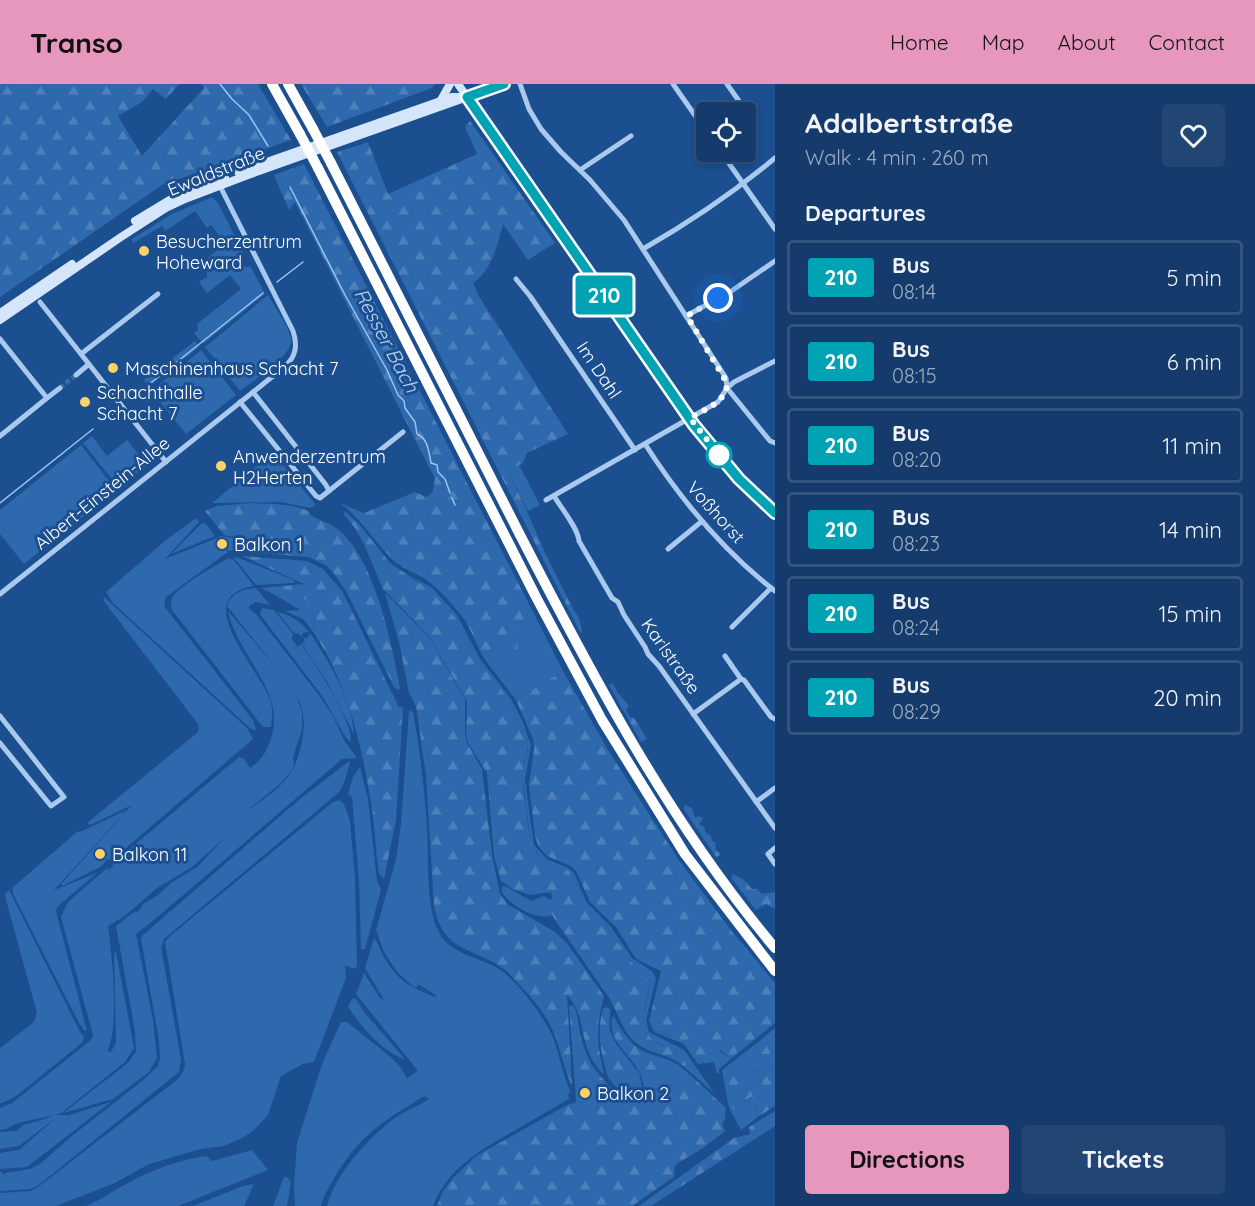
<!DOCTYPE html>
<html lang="en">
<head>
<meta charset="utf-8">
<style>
  body { margin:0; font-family:Quicksand,sans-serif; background:#214673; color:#f1f3f6; height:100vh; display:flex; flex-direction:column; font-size:22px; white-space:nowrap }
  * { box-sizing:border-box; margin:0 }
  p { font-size:20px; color:#9dadc1 }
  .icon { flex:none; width:33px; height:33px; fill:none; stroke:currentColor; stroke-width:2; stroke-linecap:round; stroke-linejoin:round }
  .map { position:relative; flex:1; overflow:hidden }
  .panel { display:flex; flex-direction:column; background:#143b6b; width:480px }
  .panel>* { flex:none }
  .badge { padding:0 12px; border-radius:4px; font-size:21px; line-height:39px }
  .fabs { position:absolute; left:696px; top:18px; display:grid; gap:12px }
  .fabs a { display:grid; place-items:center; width:60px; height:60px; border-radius:6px; background:#143b6b; box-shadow:0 3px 9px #0003,0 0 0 2px #33557e; font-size:30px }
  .you { position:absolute; width:30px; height:30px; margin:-15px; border:4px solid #fff; border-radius:50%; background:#1a73e8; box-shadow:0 0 0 9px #1a73e833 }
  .map>.badge { position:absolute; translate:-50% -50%; box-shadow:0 0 0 3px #fff }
  h2 { padding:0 30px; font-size:22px; line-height:54px }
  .round { display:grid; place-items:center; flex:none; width:63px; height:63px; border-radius:6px; background:#214673 }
  .summary { display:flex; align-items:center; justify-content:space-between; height:102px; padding:0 30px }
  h1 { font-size:28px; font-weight:700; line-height:45px }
  .primary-button { display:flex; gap:12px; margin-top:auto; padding:12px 30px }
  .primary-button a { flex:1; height:69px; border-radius:6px; background:#e797bd; color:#111; font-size:24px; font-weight:700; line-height:69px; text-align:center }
  .primary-button a+a { background:#214673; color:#f1f3f6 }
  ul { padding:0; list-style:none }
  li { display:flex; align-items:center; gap:18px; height:75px; margin:0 12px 9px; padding:0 18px; border:3px solid #33557e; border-radius:6px }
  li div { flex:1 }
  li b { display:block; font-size:22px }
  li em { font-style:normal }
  li .badge { min-width:66px; font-weight:700; text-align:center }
  header { display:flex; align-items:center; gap:36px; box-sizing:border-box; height:84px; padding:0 30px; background:#e797bd; color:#111 }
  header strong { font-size:28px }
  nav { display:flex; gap:33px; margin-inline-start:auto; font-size:21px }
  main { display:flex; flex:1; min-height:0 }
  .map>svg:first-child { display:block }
  .green { fill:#2e69ad; fill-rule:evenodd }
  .forest { fill:url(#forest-firs) }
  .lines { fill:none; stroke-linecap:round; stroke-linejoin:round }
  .stream { stroke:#9cc4f0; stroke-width:1.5 }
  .street-tunnel { stroke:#3d69a0; stroke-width:5; stroke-dasharray:5 2.5; stroke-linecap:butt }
  .street { stroke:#a9c9ee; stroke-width:5 }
  .secondary { stroke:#d6e6fa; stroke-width:8 }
  .highway { stroke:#fff; stroke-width:10 }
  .highway-bridge { stroke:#fff; stroke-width:10 }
  .line-casing { stroke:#fff; stroke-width:14 }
  .line { stroke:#00a3b4; stroke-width:9 }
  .walk { stroke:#fff; stroke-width:6; stroke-dasharray:0 10.8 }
  .poi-dot { fill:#ffd166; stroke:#1b4f8f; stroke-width:2 }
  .stop-dot { fill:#fff; stroke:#00a3b4; stroke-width:3 }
  .labels { text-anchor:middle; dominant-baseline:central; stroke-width:6; stroke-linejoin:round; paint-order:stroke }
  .street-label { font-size:18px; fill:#fff; stroke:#1b4f8f }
  .poi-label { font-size:18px; fill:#fff; stroke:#1b4f8f; text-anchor:start }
  .water-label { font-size:20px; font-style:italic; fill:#b5d3f5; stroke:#1b4f8f }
</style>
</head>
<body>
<header>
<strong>Transo</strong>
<nav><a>Home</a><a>Map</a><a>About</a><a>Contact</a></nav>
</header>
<main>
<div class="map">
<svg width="775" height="1122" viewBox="0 0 775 1122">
  <defs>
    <pattern id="forest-firs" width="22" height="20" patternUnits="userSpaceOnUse" patternTransform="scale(1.5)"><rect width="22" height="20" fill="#2e69ad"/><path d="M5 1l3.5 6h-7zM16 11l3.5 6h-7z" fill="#4d80b9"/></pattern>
  </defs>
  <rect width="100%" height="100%" fill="#1b4f8f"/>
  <g class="green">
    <polygon points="212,113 218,119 244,170 209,178 206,175 226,160 211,141 207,144 195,127 165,147 162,142 133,159 132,155 172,130"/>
    <polygon points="222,182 251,183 265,210 203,260 194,249 198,246 197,240 241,205 230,191 207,209 199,198 207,193 207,185 220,185"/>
    <path d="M268,211C275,224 287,239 291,254C295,271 253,297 240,307L205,263Z"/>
    <polygon points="195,257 199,263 149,302 144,296"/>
    <polygon points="201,266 236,311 186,350 151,307"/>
    <polygon points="92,352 107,372 127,356 147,381 119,404 83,359"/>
    <polygon points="81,361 116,406 24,480 0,450 0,426"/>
    <polygon points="273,369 316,421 310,424 281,418 212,419"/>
    <polygon points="519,381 540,421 528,427 508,387"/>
    <polygon points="196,434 199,438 165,475 217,454 228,468 166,513 164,522 253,636 256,646 251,645 113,519 106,508 166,456"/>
    <polygon points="205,439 215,452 171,470 201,440"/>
    <polygon points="220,452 270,460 271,461 229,467 218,454"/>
    <polygon points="236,473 294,496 295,499 256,501 234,474"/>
    <path d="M229,474L231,476L233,475L254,502C186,513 263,588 271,619C273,627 272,635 271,643H263L172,526C171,521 170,516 173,512C180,502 217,480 229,474Z"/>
    <polygon points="412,493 431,503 457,531 480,575 511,615 522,636 531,661 525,696 534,761 547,775 568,784 574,789 587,819 611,843 632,874 652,887 656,894 646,936 649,948 684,966 714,1009 683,982 688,980 663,961 651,955 644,946 643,931 651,898 636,884 608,845 583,819 579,803 569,787 553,782 544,777 531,761 522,688 528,665 528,658 508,614 478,576 457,536 430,506"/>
    <path d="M256,504L270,521L256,518L249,522V525L256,530L318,610L333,632L344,656L357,674L342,675L154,836L136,850L153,936L157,974L149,988L113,1015L63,1029L128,979L136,967L135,947L116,842L131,830L140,826L143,820L158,811L171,799L197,783L225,754L192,783L157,804L125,832L108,842C112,870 120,945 107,967L111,968L116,959L114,870L116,868L134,964L125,978L60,1030L54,1031H69L111,1018L27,1083L0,1085V1069L19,1066L57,1033L19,1062L0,1065V1048L16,1047L23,1041L45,1035L53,1031C43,1034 29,1036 19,1039C12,1041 8,1046 0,1046V1024L12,1019L91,956L93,951L61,833L68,818L107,784L108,786L113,782V779L239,673L244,675L250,684C262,675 267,668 271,654C287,608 237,571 228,527L278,586L227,522C231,509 243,505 256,504ZM296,612C311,630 302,676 287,694C276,708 259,718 244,729L280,700L290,689L294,681L293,673L302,646V627Z"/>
    <path d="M289,508C293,509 300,510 303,513C315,520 316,537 314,549L303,535L285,527L300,526L277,512Z"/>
    <polygon points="104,513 247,644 253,655 112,776 107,775 102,782 62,802 61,800 132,721 90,741 87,739 197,649 199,645 198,640 103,516"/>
    <path d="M262,524L274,526L293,550L292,555L298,563L301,560C315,579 353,637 351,658L346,654L323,613L262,533L260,530Z"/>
    <polygon points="531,524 563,587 516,616 488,580 517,566 520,544"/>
    <path d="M277,528C291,531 300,537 309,548L303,549L302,553L299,550L294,549Z"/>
    <path d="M310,549C329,578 352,614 354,650L326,596L302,560L305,557L303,554H307Z"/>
    <path d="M409,626L413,628C420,665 424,703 427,742C429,772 425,825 440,850C452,872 483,873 502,887C520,901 546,935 554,956C560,974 563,991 571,1009H568L569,1015C550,1026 531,1037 512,1048C479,1067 448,1084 433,1122H327C335,1090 367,1056 392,1036C404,1027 417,1023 429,1015L425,1012C417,1015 413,1020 405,1024C372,1044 352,1063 333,1096C328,1105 323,1113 321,1122H295L294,1103L297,1059L322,980L341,938H347L392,974L401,984L407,994L418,987L356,910L364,889L380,914L384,916L365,884L374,854C378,859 380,865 383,871C397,897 409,902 435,913L437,912L418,900L417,903H414L397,888L384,868L376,846L396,775L401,740Z"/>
    <path d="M348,678H350C347,689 345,701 338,709L164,855L161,863L181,976L179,988L40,1100L31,1105L0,1107V1088H2L3,1091L5,1089L30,1085L40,1080L73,1051L142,997L158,982L160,974L159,956L141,855L143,851L300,715Z"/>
    <polygon points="360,683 368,715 377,797 381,806 365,865 361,865 359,795 352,713 348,710 353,693"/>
    <polygon points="339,716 344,720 350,737 355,795 357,882 354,885 345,881 346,894 314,978 303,980 281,992 268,1031 253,1047 242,1054 224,1062 201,1065 149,1080 115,1099 56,1122 0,1122 0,1109 31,1107 38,1103 178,995 184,986 185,980 165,858 170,852 333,718"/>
    <polygon points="127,726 54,806 97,789 58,822 56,827 87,947 84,946 78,937 14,812 12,804 78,747 80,748"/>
    <path d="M502,802L507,803L531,817L544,812L551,816L548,820L552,832C533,835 514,823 502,809Z"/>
    <polygon points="9,806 80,948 84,952 83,958 15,1013 0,1020 0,964 34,938 37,929 6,816 5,810"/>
    <path d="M355,914L365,929L405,975C387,972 357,939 348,922L352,915Z"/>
    <path d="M775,939L719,985V989H717L714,978L698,980L684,960L654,948L657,947C679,955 714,961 730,974Z"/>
    <polygon points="757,959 755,964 758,971 775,969 775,983 723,992 722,986"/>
    <polygon points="635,982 639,988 643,1007 618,1011 616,1003 609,995 637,989"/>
    <polygon points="680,982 697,997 645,1006 640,989"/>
    <polygon points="604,996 613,1006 614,1012 576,1019 575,1001"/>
    <polygon points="752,1013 756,1013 755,1025 759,1032 741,1046 729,1024 734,1025"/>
    <path d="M252,1066L268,1086L178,1122H86C98,1117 108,1110 119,1104C147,1088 175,1076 207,1072L212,1077Z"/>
    <polygon points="284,1093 287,1093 291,1099 287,1122 273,1122"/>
    <polygon points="254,1100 244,1122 193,1122 243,1102"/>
  </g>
  <g class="forest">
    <polygon points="0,0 179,0 166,15 153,5 142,18 118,32 142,72 204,4 201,0 258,0 291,56 162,101 0,213"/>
    <polygon points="301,0 435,0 432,4 327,43"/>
    <path d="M470,37L555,159L528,176L503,140C497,162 492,186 473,199L480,214L568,350L527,369L523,379L508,387L527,427L545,469L574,527C579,531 583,544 581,550L337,68L368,58L388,110L477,70L465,43Z"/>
    <path d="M304,80L531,524L520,544L517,566L488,580C476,564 473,546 461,531C452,520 441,507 429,498C417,488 402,486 390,473C373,455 360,434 340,419L364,429L415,408L426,413C435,410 433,403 435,395L295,118L289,126L274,91Z"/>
    <path d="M251,419C268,420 290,419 306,426C312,429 306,428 312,432C322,438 330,438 340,447C375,478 392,559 400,604L398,606L394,603L347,509L336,492L327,482L309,473L244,468L277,461L224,451L205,427L217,422Z"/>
    <path d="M345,427L359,440L390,479L430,506L457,536L478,576L508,614L528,658C528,668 524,676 523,685C522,698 524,711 526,723C530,760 529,775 569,787L579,803L583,819L608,845L636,884L651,898C645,922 633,949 662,961C677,966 679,967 689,980L683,982C669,969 649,971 634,957C620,944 617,924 606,909C594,893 581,873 569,856C561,843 552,836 548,820L552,813L551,808L530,811L513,805L501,797L494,772L487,689L468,659L466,651L467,618L429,552L383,505L364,460L355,444L344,431Z"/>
    <path d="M242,472L307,477L323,485L342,507L399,623H403L396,736L384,795L379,790C375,764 375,738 370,713C360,654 347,599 314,549C319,522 304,504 277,512L261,504L304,500Z"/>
    <path d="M385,509L429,553L465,616V651L467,659L482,685L492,771L500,810L507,820L555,848L567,859L604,912C596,944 596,956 604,989H602C597,983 592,977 589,969C580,948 584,929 567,911L572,1000H571C564,984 561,968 555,952C549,934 534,916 521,903C515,896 509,888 501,883C469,862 443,867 434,822L426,691L416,622L409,609L399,558Z"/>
    <polygon points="563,587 608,666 678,775 730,845 775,899 775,939 730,974 720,966 702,977 686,957 658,947 654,948 649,937 661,887 638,876 634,872 616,843 590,818 576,787 571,782 547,772 538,762 535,752 529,701 534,665 533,655 516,616"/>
    <polygon points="613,599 618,610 621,612 629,622 626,626 630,633 634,634 647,655 641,658 609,601"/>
    <polygon points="685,721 692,724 695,734 699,732 703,734 699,740 704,743 706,749 711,752 712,757 715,758 716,766 720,769 719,772 716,773 683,724"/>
    <polygon points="732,790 743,795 752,805 757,805 762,810 775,808 775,825 766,820 756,826 732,795"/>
    <path d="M573,921C578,929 578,939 580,949C584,967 591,983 604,996L575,1001L569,922Z"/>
    <path d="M606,923L610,925C611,933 608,941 611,949C616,965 631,974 637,989L609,995C601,971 596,950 603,925Z"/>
    <path d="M613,931C623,949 632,965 653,971C664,974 671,976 680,982L640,989C630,969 605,956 613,931Z"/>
    <polygon points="775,944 775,969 758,971 755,964 757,959"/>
    <path d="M775,983V1022L759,1032C756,1026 752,1020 755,1013H751L734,1025L729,1024L723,992Z"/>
    <polygon points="697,997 726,1024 725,1035 722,1040 725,1047 703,1064 675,1081 674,1093 632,1122 437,1122 443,1107 452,1095 476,1072 569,1020"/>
    <polygon points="775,1027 775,1042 651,1122 639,1122 734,1054 750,1050 749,1043"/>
  </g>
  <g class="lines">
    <g class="stream">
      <polyline points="220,0 232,15 249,31 268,62"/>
      <path d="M290,103L345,211L387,286L398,311L404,317L405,324L415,338L417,350C428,354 429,369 431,379L437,381L438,388L445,395L450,409"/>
      <polyline points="277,198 303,178"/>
      <polyline points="132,314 263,209"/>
      <polyline points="109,333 114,329"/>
      <polyline points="452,414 455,421"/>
      <polyline points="0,419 93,345"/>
    </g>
    <polyline class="street-tunnel" points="60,304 76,291"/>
    <g class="street">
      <polyline points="520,0 529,25 541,45 561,68 590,96 624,136 726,294 727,304 770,357 775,359"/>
      <polyline points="673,0 706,47"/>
      <polyline points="727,0 751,34 746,38"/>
      <polyline points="721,68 775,145"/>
      <polyline points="580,86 631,52"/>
      <path d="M643,165C690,138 733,109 775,74"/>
      <polyline points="516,195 530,212 635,366"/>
      <polyline points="40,218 166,378"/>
      <polyline points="686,232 730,208 775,177"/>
      <polyline points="0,255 47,314 0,352"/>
      <polyline points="81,270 158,210"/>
      <polyline points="76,291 89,280"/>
      <polyline points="253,308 326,401 329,407"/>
      <polyline points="47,314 60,304"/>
      <polyline points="240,318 316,412 320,414 403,348"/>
      <path d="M645,360C681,416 722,466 775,507"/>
      <path d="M554,412C561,424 578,444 579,457L612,514L618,518L624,531L645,563L648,570L659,582L775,744"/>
      <polyline points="546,416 718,318 727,304 734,298 775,277"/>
      <polyline points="668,465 701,438"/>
      <path d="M0,510L262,301C282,284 303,276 293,247L219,100"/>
      <polyline points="732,543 771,504"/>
      <polyline points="725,572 741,595"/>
      <polyline points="693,630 741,595 744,596 771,633 775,635"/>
      <polyline points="0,632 64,713 51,722 0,659"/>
      <polyline points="756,718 775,704"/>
      <polyline points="775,764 768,770 775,780"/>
    </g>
    <g class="secondary">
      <polyline points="458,0 694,341 739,395 775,429"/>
      <polyline points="441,16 450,0"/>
      <polyline points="238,88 452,13 464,13"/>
      <polyline points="135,137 183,108 225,93"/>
      <polyline points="0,229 72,180"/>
      <polyline points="0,236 121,153 166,124 185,115 248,91 504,0"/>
    </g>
    <g class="highway">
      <polyline points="272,0 300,50"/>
      <polyline points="288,0 313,45"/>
      <path d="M331,79C394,202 456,325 518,447C593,593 669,738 775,864"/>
      <polyline points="318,84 536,513 602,636 685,770 775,887"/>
    </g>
    <g class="highway-bridge">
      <polyline points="313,45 331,79"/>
      <polyline points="300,50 318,84"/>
    </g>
  </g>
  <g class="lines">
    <g class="line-casing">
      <polyline id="line" points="504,0 467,13 694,341 739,395 775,429"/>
    </g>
    <use href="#line" class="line"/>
    <path class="walk" d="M718,214L687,232L727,299C727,318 704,326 690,334L719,371"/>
  </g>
  <g class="poi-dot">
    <circle cx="144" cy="167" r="6"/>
    <circle cx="113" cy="284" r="6"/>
    <circle cx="85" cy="318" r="6"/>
    <circle cx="221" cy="382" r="6"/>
    <circle cx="222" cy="460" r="6"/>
    <circle cx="100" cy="770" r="6"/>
    <circle cx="585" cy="1009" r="6"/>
  </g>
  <circle class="stop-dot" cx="719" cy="371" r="12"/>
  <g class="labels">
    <g class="street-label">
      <text transform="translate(216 87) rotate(-22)">Ewaldstraße</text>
      <text transform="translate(599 286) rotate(56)">Im Dahl</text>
      <text transform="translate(102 409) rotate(-39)">Albert-Einstein-Allee</text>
      <text transform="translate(716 428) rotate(48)">Voßhorst</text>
      <text transform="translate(671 572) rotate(55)">Karlstraße</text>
    </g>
    <g class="poi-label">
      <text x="156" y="157">Besucherzentrum<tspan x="156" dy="21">Hoheward</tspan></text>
      <text x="125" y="284">Maschinenhaus Schacht 7</text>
      <text x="97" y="308">Schachthalle<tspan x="97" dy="21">Schacht 7</tspan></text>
      <text x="233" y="372">Anwenderzentrum<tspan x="233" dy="21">H2Herten</tspan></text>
      <text x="234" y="460">Balkon 1</text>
      <text x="112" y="770">Balkon 11</text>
      <text x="597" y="1009">Balkon 2</text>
    </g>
    <g class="water-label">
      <text transform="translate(387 256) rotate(62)">Resser Bach</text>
    </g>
  </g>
</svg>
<div class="fabs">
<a><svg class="icon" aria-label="locate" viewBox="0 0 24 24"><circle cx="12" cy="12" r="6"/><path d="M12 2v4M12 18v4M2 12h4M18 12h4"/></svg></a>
</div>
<div class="you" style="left:718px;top:214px"></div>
<b class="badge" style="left:604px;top:211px;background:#00a3b4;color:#fff">210</b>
</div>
<section class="panel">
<div class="summary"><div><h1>Adalbertstraße</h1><p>Walk · 4 min · 260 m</p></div><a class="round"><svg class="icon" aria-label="heart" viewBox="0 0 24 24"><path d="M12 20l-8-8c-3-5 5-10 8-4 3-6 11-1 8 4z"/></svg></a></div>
<h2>Departures</h2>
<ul>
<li><span class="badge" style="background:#00a3b4;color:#fff">210</span><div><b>Bus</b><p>08:14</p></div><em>5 min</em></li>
<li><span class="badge" style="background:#00a3b4;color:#fff">210</span><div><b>Bus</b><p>08:15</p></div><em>6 min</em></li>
<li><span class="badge" style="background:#00a3b4;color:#fff">210</span><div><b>Bus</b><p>08:20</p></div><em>11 min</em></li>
<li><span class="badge" style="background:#00a3b4;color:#fff">210</span><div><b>Bus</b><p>08:23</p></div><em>14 min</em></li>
<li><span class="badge" style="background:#00a3b4;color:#fff">210</span><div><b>Bus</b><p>08:24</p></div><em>15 min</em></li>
<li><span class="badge" style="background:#00a3b4;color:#fff">210</span><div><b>Bus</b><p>08:29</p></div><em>20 min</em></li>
</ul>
<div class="primary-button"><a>Directions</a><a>Tickets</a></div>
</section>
</main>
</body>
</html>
